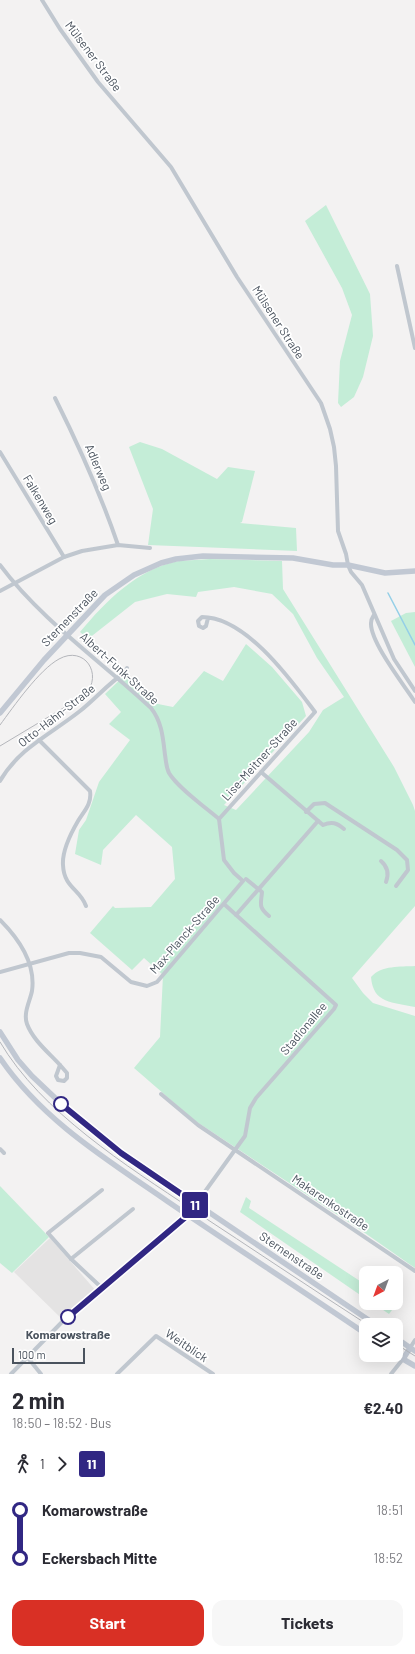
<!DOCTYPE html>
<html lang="en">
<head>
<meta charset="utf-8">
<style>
  body { margin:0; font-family:Barlow,sans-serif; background:#f7f7f7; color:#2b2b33; height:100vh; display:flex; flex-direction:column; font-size:15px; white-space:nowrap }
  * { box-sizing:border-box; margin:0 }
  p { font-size:13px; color:#7c7c81 }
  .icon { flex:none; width:22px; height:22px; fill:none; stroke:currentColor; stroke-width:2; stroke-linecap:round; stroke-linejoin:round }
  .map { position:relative; height:1374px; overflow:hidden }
  .panel { display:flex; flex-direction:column; background:#fff; flex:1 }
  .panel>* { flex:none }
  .badge { padding:0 8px; border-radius:3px; font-size:14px; line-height:26px }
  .needle { width:26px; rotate:221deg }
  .tools { position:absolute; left:359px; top:1266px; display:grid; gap:8px }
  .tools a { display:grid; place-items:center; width:44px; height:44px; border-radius:8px; background:#fff; box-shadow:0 4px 16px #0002; font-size:20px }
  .scale { position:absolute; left:12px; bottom:10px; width:73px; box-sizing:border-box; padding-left:4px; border:2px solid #4a535e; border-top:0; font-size:11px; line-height:14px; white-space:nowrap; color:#4a535e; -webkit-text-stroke:3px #fff; paint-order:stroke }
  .map>.badge { position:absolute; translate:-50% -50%; box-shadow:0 0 0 2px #fff }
  .legs { display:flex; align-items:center; gap:6px; height:44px; padding:0 12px; font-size:13px }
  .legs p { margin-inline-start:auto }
  .head { display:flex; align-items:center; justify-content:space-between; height:68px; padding:0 12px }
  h1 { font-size:22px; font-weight:700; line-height:30px }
  .button { display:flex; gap:8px; margin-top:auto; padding:8px 12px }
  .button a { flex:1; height:46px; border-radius:12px; background:#d93025; color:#fff; font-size:16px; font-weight:700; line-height:46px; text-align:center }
  .button a+a { background:#f7f7f7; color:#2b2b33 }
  ul { padding:0 12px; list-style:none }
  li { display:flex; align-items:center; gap:14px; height:48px; font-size:15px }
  li i { display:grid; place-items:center; width:6px; height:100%; margin:0 5px; background:currentColor }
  li i::after { content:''; width:10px; height:10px; margin:-5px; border:3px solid; border-radius:50%; background:#fff }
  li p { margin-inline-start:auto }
  li:first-child i { background:linear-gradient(#0000 50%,currentColor 0) }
  li:last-child i { background:linear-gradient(currentColor 50%,#0000 0) }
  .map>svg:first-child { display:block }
  .education { fill:#e4e3e3 }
  .green { fill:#c4edd7 }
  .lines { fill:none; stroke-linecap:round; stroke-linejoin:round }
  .stream { stroke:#94cfe7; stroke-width:1.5 }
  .street { stroke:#c0c7cf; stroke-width:4 }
  .secondary { stroke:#c1c8d3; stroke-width:5.5 }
  .tram { stroke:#b4b6bb; stroke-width:1 }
  .line-1-casing { stroke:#fff; stroke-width:9 }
  .line-1 { stroke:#312783; stroke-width:6 }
  .stop-1-dot { fill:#fff; stroke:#312783; stroke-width:2 }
  .labels { text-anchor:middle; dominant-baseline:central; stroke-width:3.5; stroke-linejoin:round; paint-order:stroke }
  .street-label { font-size:12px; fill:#4a535e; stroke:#fff }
  .stop-label { font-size:12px; font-weight:bold; fill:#4a535e; stroke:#fff }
</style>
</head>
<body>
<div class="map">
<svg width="415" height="1374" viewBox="0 0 415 1374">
  <rect width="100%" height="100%" fill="#f3f2f2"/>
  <polygon class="education" points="50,1238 96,1291 63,1320 14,1272"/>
  <g class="green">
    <polygon points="326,205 370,294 373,336 363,377 354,397 341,407 338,403 340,361 352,315 342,288 305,221"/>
    <polygon points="140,442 162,449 217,479 228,467 255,471 242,522 240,523 296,528 297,551 148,545 153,509 129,447"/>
    <path d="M210,559L282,561L283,589L394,767L413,805L415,811V906L352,978L363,993L373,1003L415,1016V1268L362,1231L194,1120L134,1068L160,1037L163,975L144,958L132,970L90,933L113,906L115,908L151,907L175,879L172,847L136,815L103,850L101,865L75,854L79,830L86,820L99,782L130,740L109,724L121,712L105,694L125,675L158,704L173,707L204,671L223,681L246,644L272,667L302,702L306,716L224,805L236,810L309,732L323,710L344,697L317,658L293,614L272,594L234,587L198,592L196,597L167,594L135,602L88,639L80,632C106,601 137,569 179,561C189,560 200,560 210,559Z"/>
    <polygon points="415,612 415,667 391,621 406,613"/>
    <path d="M415,966V1007C393,1002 373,1004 371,977C382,965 400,967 415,966Z"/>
    <polygon points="0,1186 49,1237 12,1273 0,1263"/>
    <polygon points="246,1197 251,1201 249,1208 366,1285 366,1299 240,1212"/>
    <polygon points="373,1303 393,1303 396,1305 389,1314"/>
  </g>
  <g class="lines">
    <polyline class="stream" points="388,593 415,645"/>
    <g class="street">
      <polyline points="42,0 60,29 98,82 171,167 237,277 321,403 330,429 334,447 336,466 338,531 346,554 348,565 351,572 362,585 394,659 415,691"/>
      <polyline points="397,266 415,348"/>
      <path d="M55,398C79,446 101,495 118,545"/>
      <polyline points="0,452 64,557"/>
      <path d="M0,565C40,619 102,662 151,708C162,722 163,738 165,755C166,760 166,767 169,773C178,788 205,807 219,819L224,860L234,873L243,881L157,982L147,986L131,982L101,957L80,953H69L0,972"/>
      <polyline points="0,591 64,557 82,551 118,545 150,548"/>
      <path d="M374,615C372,618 371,619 371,623C370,642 404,685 415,702"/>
      <path d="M208,618L206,626L203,628L199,626L198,621L202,617C246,617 291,680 315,712L219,819"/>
      <path d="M39,740L90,791C92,804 84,811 78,821C71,833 62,851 63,865C64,888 80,889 86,906"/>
      <path d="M261,772L323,825C332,821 337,823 344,829"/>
      <path d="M0,781C19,748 51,734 80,711C95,699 108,684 124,673L127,668"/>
      <polyline points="306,812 314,804 325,803 397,850 407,860 408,870 396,886"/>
      <path d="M381,861C388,867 389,874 386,882"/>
      <path d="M246,879L262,892C261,904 258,907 269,916"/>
      <polyline points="236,915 318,821"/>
      <path d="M0,920C18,938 36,963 32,991C30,1001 23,1013 27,1024C33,1040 48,1052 60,1065"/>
      <polygon points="60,1065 67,1073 67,1078 64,1081 58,1080 56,1076"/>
      <polyline points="161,1094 198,1125 415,1271"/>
      <polyline points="0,1149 4,1153"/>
      <polyline points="102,1190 48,1233 71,1259 102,1288"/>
      <polyline points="196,1204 245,1136 250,1108 256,1098 334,1009 336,1005 224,904"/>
      <polyline points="71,1259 133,1209"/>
      <polyline points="410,1348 415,1340"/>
      <polyline points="28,1358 41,1374"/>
      <polyline points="11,1374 63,1321 188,1215"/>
      <polyline points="117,1374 156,1336 213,1374"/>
      <polyline points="391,1374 403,1359"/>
    </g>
    <g class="secondary">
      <polyline points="0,713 44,660 105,595 134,575 161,563 176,559 203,556 293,558 333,565 348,565 385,573 415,571"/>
      <polyline points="0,1032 18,1060 32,1076 70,1112 96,1133 136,1163 376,1325"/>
      <path d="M0,1058C42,1120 106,1159 167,1201C233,1246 300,1289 366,1334"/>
      <polyline points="188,1215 196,1204"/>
      <polyline points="396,1338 415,1351"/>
      <polyline points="396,1355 415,1366"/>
      <polyline points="403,1359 410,1348"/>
    </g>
    <g class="tram">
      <path d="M0,725C14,706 39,670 59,659C84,645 104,674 85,695L0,746"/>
      <path d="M0,1042C41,1112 127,1166 193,1210C251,1248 309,1287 368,1325"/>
      <polyline points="396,1344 415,1356"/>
    </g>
  </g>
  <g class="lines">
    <g class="line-1-casing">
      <polyline id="line-1" points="61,1104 121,1153 196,1204 188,1215 68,1317"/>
    </g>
    <use href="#line-1" class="line-1"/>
  </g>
  <g class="stop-1-dot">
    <circle cx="61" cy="1104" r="7"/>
    <circle cx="68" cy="1317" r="7"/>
  </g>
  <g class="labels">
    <g class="street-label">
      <text transform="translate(94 56) rotate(53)">Mülsener Straße</text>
      <text transform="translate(279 322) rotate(57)">Mülsener Straße</text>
      <text transform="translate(99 467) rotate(67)">Adlerweg</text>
      <text transform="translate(41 499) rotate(59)">Falkenweg</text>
      <text transform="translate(69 617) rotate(-46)">Sternenstraße</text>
      <text transform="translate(120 668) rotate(42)">Albert-Funk-Straße</text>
      <text transform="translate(56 715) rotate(-38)">Otto-Hahn-Straße</text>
      <text transform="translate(259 759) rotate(-48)">Lise-Meitner-Straße</text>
      <text transform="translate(184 934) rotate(-49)">Max-Planck-Straße</text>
      <text transform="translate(303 1028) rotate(-50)">Stadionallee</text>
      <text transform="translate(331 1202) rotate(34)">Makarenkostraße</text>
      <text transform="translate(292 1255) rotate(34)">Sternenstraße</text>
      <text transform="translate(187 1345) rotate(34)">Weitblick</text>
    </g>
    <g class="stop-label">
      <text x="68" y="1334">Komarowstraße</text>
    </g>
  </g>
</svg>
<div class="tools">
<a><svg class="needle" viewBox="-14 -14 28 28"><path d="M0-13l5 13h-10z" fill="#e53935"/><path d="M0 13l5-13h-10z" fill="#7c7c81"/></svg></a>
<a><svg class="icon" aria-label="layers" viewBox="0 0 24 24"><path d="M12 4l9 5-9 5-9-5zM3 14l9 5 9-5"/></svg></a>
</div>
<div class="scale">100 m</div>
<b class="badge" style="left:195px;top:1205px;background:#312783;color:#fff">11</b>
</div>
<section class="panel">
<div class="head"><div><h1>2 min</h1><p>18:50 – 18:52 · Bus</p></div><b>€2.40</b></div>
<div class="legs"><svg class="icon" aria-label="walk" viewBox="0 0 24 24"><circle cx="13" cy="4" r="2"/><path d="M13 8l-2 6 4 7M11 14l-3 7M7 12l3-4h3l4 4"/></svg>1<svg class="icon" aria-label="forward" viewBox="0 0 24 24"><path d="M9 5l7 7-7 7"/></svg><b class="badge" style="background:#312783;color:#fff">11</b></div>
<ul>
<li><i style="color:#312783"></i><b>Komarowstraße</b><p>18:51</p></li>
<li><i style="color:#312783"></i><b>Eckersbach Mitte</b><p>18:52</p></li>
</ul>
<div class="button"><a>Start</a><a>Tickets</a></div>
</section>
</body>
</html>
